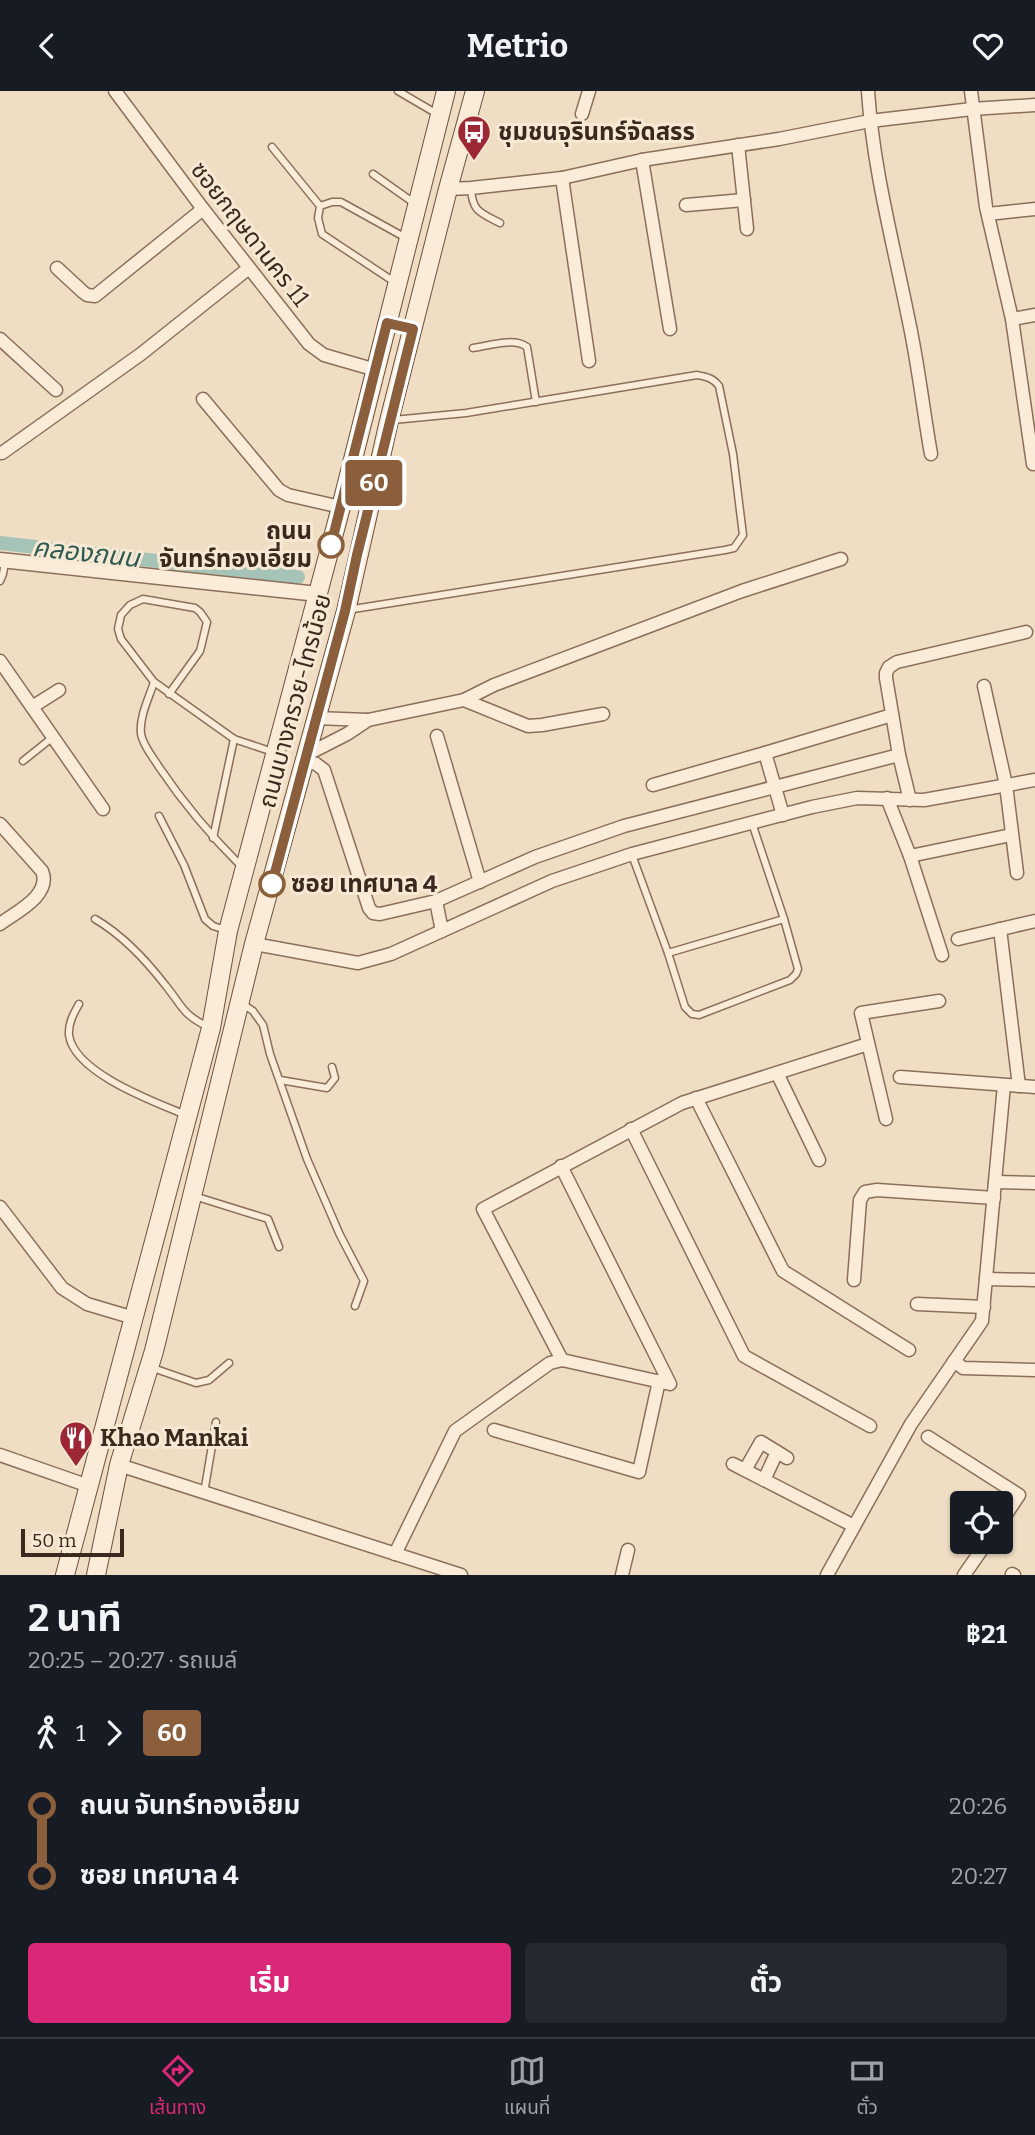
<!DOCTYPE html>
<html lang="th">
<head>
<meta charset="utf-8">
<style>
  body { margin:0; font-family:Bitter,"Noto Sans Thai",serif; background:#242831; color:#f1f3f6; height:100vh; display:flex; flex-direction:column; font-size:26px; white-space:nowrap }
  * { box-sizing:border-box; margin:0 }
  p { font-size:23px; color:#9ea1a6 }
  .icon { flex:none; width:38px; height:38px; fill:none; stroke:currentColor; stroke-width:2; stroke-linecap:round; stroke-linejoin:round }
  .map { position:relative; height:1484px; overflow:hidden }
  .details { display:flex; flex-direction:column; background:#171b24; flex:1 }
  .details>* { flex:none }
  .badge { padding:0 14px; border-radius:5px; font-size:24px; line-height:46px }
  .controls { position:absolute; left:950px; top:1400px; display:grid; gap:14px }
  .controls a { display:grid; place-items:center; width:63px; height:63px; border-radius:7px; background:#171b24; box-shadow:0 2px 5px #0004; font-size:35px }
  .scale { position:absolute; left:21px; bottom:18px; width:103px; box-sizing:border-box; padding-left:7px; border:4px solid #3a291e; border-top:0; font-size:19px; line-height:24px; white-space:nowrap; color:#3a291e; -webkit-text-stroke:5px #f7e9d4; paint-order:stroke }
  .map>.badge { position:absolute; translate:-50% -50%; box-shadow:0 0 0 4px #fff }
  .legs { display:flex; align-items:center; gap:10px; height:77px; padding:0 28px; font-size:23px }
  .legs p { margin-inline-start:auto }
  .summary { display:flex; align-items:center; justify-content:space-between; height:119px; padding:0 28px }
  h1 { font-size:38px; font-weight:700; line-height:52px }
  .button { display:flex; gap:14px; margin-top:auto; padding:14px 28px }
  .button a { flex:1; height:80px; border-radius:7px; background:#db2777; color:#fff; font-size:28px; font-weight:700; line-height:80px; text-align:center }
  .button a+a { background:#242831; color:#f1f3f6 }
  ul { padding:0 28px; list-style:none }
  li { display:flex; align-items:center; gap:24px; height:70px; font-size:26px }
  li i { display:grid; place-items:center; width:10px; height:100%; margin:0 9px; background:currentColor }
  li i::after { content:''; width:18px; height:18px; margin:-9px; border:5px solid; border-radius:50%; background:#171b24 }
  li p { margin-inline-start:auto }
  li:first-child i { background:linear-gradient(#0000 50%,currentColor 0) }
  li:last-child i { background:linear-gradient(currentColor 50%,#0000 0) }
  header { display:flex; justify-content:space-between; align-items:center; height:91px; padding:0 28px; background:#171b24; font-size:32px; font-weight:700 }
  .dock { display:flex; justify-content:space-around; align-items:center; height:98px; border-top:2px solid #363941; background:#171b24; font-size:19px; color:#9ea1a6 }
  .dock a { display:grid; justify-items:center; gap:4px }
  .dock .selected { color:#db2777 }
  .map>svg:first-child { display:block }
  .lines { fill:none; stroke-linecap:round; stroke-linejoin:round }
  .canal { stroke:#a6c3b7; stroke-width:14 }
  .service-casing { stroke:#8b6f5a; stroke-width:9 }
  .minor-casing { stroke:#8b6f5a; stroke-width:15 }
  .tertiary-casing { stroke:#8b6f5a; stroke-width:17 }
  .secondary-casing { stroke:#6d503d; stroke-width:20 }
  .service { stroke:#faecd8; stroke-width:6 }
  .minor { stroke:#faecd8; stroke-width:12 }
  .tertiary { stroke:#faecd8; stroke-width:14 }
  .secondary { stroke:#faecd8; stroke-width:18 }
  .line-1-casing { stroke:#fff; stroke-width:16 }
  .line-1 { stroke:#8b5e3c; stroke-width:10 }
  .stop-1-dot { fill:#fff; stroke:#8b5e3c; stroke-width:3.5 }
  .labels { text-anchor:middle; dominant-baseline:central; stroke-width:6; stroke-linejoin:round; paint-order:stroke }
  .poi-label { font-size:24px; font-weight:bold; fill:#3a291e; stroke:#f7e9d4; text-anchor:start }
  .street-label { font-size:24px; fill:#3a291e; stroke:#f7e9d4 }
  .stop-label { font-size:24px; font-weight:bold; fill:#3a291e; stroke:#f7e9d4; text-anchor:end }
  .water-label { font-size:26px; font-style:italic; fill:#2d5b53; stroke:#f7e9d4 }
</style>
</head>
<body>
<header><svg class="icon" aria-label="back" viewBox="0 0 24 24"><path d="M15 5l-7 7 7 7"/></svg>Metrio<svg class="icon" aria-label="heart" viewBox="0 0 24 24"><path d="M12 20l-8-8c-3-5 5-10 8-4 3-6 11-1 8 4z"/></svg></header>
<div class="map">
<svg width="1035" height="1484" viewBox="0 0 1035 1484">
  <rect width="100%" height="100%" fill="#f0dec4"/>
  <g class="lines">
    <polyline class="canal" points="0,452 298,486"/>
    <g class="service-casing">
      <g id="service">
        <polyline points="398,0 439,24"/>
        <polyline points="272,56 320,115 318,127 322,143 396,192"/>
        <polyline points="373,83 414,112"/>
        <path d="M471,97C472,121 481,122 500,132"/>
        <polyline points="320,115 332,111 341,111 406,147"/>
        <path d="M473,257C488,255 514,246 527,256L536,311"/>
        <polyline points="0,490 3,483 5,471"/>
        <path d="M347,519L725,459L734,457L743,444L733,363L719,295C713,287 707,286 697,284L466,322L393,329"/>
        <path d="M154,591C149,607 139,626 141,643C143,655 153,666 159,676C184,713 211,745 242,776"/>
        <polyline points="169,603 200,560 207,531 200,521 195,517 143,508 130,514 121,524 118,538 121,548 154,591 234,648 273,661"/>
        <polyline points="23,670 53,646"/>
        <polyline points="159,725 184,774 205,828 213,835 226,839"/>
        <polyline points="213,747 234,648"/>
        <polyline points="632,764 668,862 685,916 692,923 699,924 790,889 796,883 798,878 784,828 752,732"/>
        <path d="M95,828C124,845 146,869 166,895C183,916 182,923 208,936"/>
        <polyline points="668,862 784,828"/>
        <polyline points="241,912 253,920 263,934 270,963 307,1068 340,1144 364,1190 355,1215"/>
        <path d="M79,913C74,922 68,932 69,944C74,982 155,1011 186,1024"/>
        <polyline points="280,989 327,997 335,987 332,976"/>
        <polyline points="194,1105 268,1128 279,1156"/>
        <polyline points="150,1276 196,1292 209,1289 229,1272"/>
        <polyline points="204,1402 216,1331"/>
      </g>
    </g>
    <g class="minor-casing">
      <g id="minor">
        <polyline points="115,0 203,118 309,253 324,264 376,279"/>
        <path d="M868,0C873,77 893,151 908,226C918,271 923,318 931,363"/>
        <polyline points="971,0 986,116 1012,228 1033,373"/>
        <polyline points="582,23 589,0"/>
        <polyline points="738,54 747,138"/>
        <polyline points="642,69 670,238"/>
        <polyline points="562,87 589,270"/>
        <polyline points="448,98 471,97 562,87 642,69 779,48 870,30 972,18 1035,14"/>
        <polyline points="686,114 744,109"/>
        <polyline points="988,123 1035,118"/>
        <polyline points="57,177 83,201 87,204 95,205 203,118"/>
        <polyline points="1012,228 1035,224"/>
        <polyline points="0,248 56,299"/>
        <polyline points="203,308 279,399 288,404 341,416"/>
        <polyline points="2,362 141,263 249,177"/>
        <polyline points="0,570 103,718"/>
        <polyline points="984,595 1006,694 1017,782"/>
        <polyline points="464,609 528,635 542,634 603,623"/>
        <polyline points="32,616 59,599"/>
        <polyline points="315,627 368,629 464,609 494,594 742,500 841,468"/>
        <polyline points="437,645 480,791"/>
        <polyline points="765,662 783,724"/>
        <polyline points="306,664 347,643 368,629"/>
        <polyline points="305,669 316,673 324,679 369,817 373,822 380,823 436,810 535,766 624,735 899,664"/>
        <polyline points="653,694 765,662 892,624"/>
        <polyline points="887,707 910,765 942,864"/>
        <polyline points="910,709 899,664 886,587 886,582 889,576 897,571 1026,541"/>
        <path d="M0,733L42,780C52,804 16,821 0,833"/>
        <polyline points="910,765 1011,744"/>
        <polyline points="436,810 442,840"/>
        <polyline points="1000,838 1019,995"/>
        <polyline points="958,848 1035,830"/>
        <polyline points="254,853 358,872 391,863 552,790 632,763 812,716 857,707 924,709 1035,689"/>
        <polyline points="777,982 819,1069"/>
        <polyline points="900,986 1035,996"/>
        <polyline points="696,1007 783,1180 909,1259"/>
        <polyline points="886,1028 861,922 939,910"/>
        <polyline points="631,1038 744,1265 870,1335"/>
        <polyline points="995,1091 1035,1092"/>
        <polyline points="0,1116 62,1197 87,1213 134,1227"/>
        <polyline points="986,1188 1035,1189"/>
        <polyline points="854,1189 860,1109 865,1101 877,1099 994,1107"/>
        <polyline points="917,1213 984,1216"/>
        <polyline points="562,1269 483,1118 682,1012 868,953"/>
        <polyline points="954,1270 963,1277 1035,1279"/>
        <polyline points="494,1339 639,1381 659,1290"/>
        <polyline points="928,1346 1019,1404 1001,1431"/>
        <polyline points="0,1364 89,1395"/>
        <polyline points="733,1373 854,1435"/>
        <polyline points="119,1374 461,1484"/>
        <polyline points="745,1379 761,1351 787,1367"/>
        <polyline points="764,1389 777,1361"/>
        <polyline points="395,1463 455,1340 550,1272 562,1269 670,1293 561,1075"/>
        <polyline points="1012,1483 1014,1484"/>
        <polyline points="622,1484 628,1459"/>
        <polyline points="827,1484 911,1333 982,1230 1004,994"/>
        <polyline points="964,1484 987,1451"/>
      </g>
    </g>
    <g class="tertiary-casing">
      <polyline id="tertiary" points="0,469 318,503"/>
    </g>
    <g class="secondary-casing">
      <g id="secondary">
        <polyline points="65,1484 211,937 228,840 341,416 446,0"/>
        <polyline points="96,1484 119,1374 154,1260 254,853 346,520 389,330 448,98 475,0"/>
      </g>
    </g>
    <use href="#service" class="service"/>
    <use href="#minor" class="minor"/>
    <use href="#tertiary" class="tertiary"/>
    <use href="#secondary" class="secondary"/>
  </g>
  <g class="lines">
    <g class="line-1-casing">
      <polyline id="line-1" points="272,793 345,520 357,464 413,238 387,232 331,454"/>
    </g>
    <use href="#line-1" class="line-1"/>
  </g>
  <defs>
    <g id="bus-pin" transform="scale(1.75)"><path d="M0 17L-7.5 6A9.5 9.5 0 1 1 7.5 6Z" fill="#9c2835" stroke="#f7e9d4"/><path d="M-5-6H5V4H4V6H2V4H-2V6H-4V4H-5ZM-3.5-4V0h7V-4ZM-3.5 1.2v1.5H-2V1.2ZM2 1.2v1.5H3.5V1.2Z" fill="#fff"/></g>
    <g id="restaurant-pin" transform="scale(1.75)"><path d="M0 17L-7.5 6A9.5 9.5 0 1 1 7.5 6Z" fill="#9c2835" stroke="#f7e9d4"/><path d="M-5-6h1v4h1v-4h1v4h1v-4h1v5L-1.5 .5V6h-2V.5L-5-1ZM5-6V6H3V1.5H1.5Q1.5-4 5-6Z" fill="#fff"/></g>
  </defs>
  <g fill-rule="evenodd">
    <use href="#bus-pin" x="474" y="41"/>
    <use href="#restaurant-pin" x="76" y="1347"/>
  </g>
  <g class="stop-1-dot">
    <circle cx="331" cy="454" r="12"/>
    <circle cx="272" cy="793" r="12"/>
  </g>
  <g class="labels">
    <g class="poi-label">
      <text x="498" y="41">ชุมชนจุรินทร์จัดสรร</text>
      <text x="100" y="1347">Khao Mankai</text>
    </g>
    <g class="street-label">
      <text transform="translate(250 143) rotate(52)">ซอยกฤษดานคร 11</text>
      <text transform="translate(295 610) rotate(-75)">ถนนบางกรวย-ไทรน้อย</text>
    </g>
    <g class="stop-label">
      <text x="312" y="440">ถนน<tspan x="312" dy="28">จันทร์ทองเอี่ยม</tspan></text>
      <text x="291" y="793" text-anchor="start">ซอย เทศบาล 4</text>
    </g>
    <g class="water-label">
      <text transform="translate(86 462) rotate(6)">คลองถนน</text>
    </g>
  </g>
</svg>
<div class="controls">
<a><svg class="icon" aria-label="locate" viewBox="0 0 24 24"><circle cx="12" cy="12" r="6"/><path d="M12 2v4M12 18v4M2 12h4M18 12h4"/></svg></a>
</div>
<div class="scale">50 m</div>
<b class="badge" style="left:374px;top:392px;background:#8b5e3c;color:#fff">60</b>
</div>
<section class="details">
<div class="summary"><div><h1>2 นาที</h1><p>20:25 – 20:27 · รถเมล์</p></div><b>฿21</b></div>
<div class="legs"><svg class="icon" aria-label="walk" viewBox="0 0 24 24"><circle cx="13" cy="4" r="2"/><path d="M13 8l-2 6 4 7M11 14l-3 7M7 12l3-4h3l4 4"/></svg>1<svg class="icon" aria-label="forward" viewBox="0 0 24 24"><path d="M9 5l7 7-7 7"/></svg><b class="badge" style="background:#8b5e3c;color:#fff">60</b></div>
<ul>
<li><i style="color:#8b5e3c"></i><b>ถนน จันทร์ทองเอี่ยม</b><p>20:26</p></li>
<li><i style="color:#8b5e3c"></i><b>ซอย เทศบาล 4</b><p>20:27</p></li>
</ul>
<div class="button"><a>เริ่ม</a><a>ตั๋ว</a></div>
</section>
<nav class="dock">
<a class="selected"><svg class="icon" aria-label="directions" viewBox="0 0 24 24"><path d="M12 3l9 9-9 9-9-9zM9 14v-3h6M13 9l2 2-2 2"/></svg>เส้นทาง</a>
<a><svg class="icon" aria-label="map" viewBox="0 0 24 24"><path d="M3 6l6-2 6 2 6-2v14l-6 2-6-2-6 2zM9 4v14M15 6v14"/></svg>แผนที่</a>
<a><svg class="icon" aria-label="tickets" viewBox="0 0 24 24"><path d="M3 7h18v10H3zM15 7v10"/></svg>ตั๋ว</a>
</nav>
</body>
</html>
